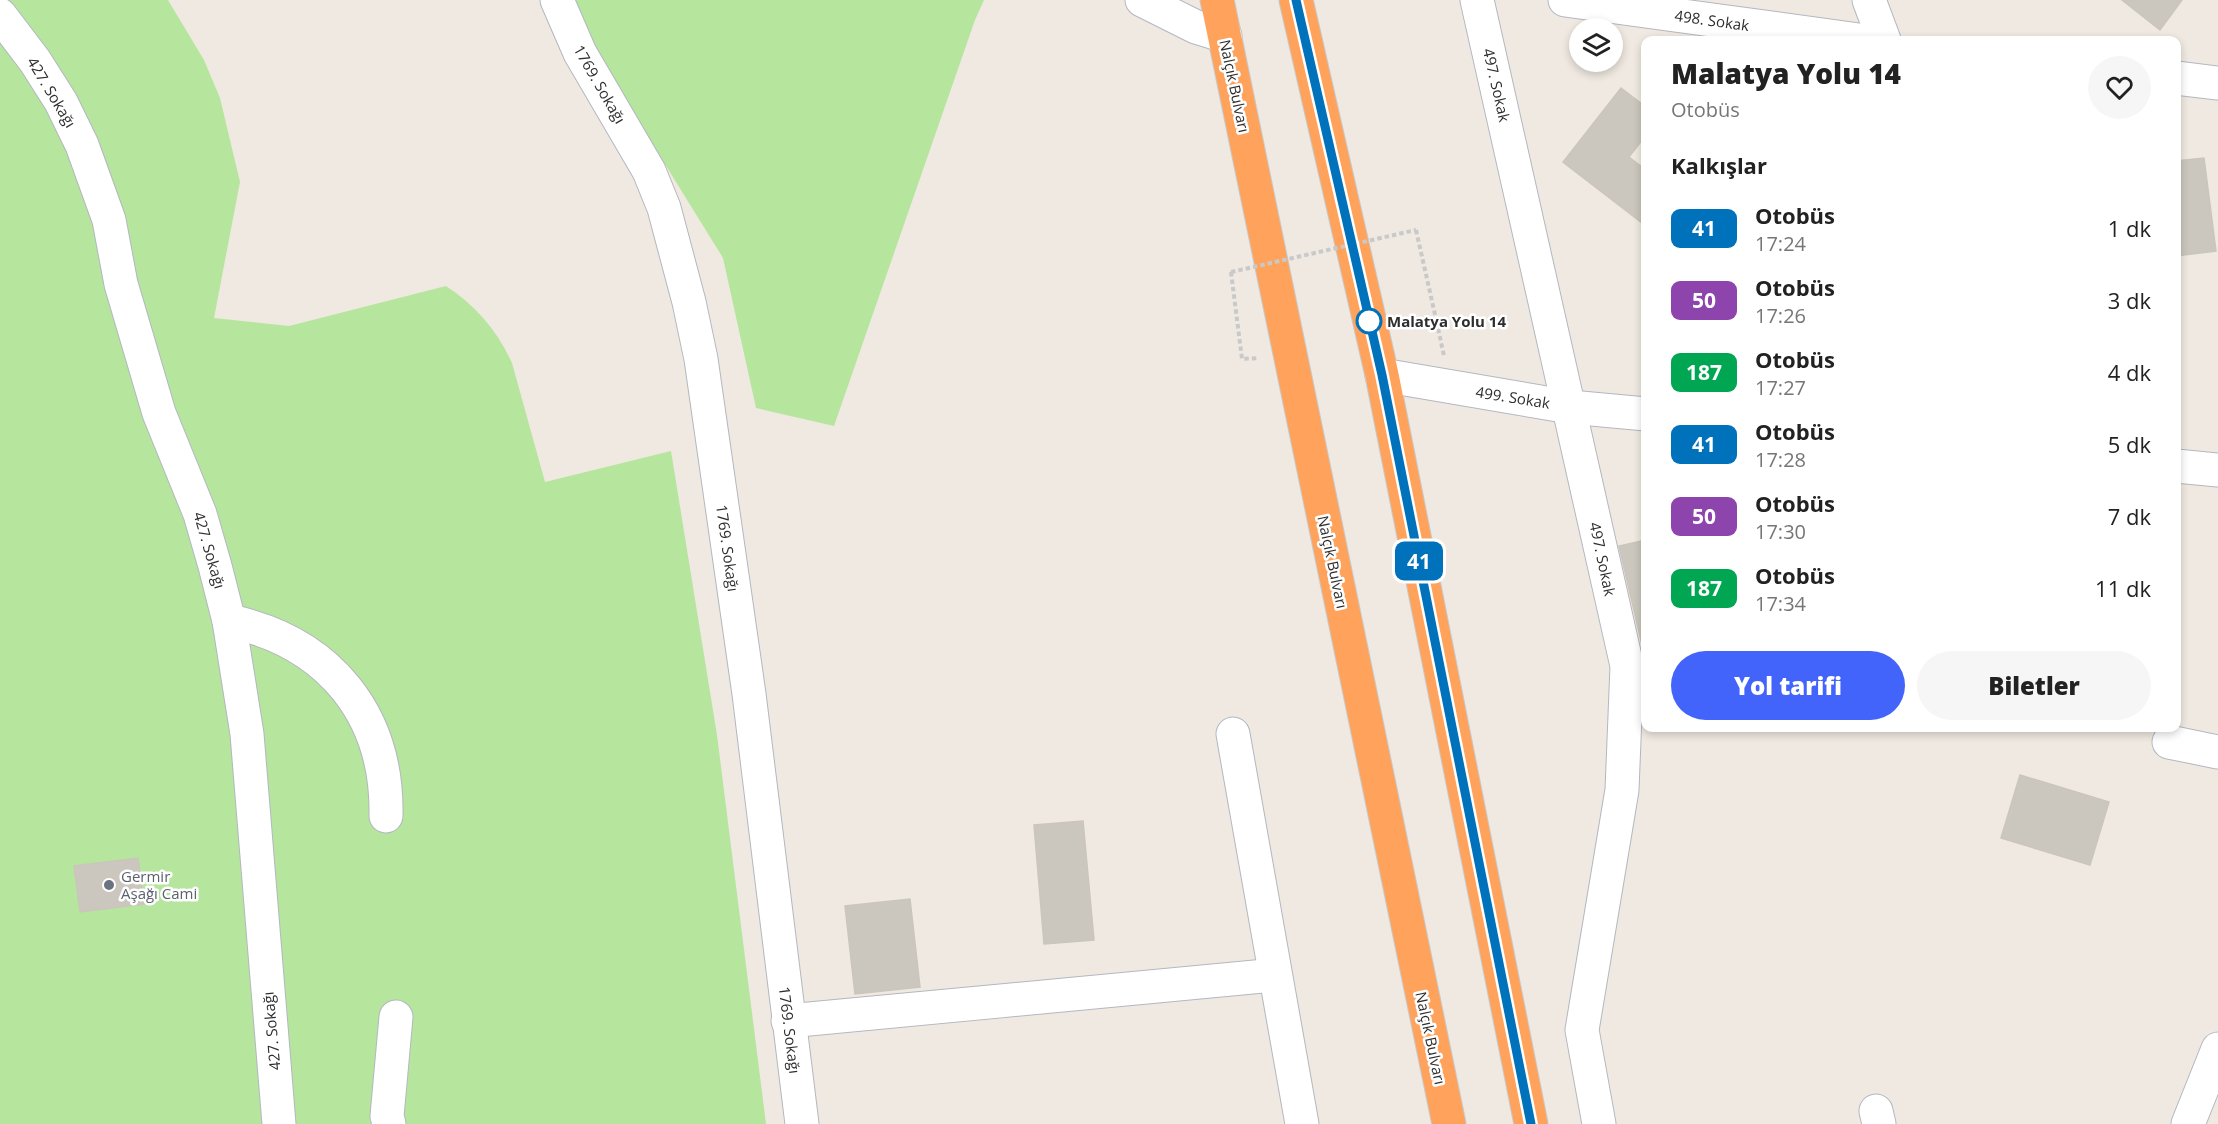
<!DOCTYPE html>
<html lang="tr">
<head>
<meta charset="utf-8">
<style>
  body { margin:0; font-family:"Open Sans",sans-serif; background:#f6f6f6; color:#222; height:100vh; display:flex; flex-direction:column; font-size:22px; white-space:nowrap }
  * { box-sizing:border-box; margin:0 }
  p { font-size:20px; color:#767676 }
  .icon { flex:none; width:33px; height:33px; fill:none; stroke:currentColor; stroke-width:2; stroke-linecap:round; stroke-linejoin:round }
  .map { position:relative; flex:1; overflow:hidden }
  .panel { position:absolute; left:1641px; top:36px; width:540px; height:696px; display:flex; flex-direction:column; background:#fff; border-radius:12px; box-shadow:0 3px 9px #0003 }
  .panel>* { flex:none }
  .badge { padding:0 12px; border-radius:9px; font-size:21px; line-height:39px }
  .fabs { position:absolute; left:1569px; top:18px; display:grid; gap:12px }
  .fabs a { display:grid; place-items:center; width:54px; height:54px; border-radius:50%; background:#fff; box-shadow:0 3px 9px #0003; font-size:30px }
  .map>.badge { position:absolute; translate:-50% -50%; box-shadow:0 0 0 3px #fff }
  h2 { padding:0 30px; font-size:22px; line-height:54px }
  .round { display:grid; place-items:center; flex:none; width:63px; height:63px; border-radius:32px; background:#f6f6f6 }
  .headline { display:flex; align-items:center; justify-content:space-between; height:102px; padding:0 30px }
  h1 { font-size:28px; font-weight:800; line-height:45px }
  .action { display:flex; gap:12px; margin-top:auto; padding:12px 30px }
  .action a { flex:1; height:69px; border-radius:36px; background:#4264fb; color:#fff; font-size:24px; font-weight:800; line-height:69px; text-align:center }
  .action a+a { background:#f6f6f6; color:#222 }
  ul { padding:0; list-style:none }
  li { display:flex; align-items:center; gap:18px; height:72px; padding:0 30px }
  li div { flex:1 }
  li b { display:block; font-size:22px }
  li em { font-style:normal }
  li .badge { min-width:66px; font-weight:700; text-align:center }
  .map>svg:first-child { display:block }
  .green { fill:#b6e59e }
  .building { fill:#cbc7bf; stroke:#cbc5ba; stroke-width:1.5 }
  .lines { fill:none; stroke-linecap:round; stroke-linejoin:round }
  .street-casing { stroke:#b4b7c1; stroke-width:35 }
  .highway-casing { stroke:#c9c9c9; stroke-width:35 }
  .path { stroke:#c9c9c9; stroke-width:4; stroke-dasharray:4.5 3; stroke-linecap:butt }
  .street { stroke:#fff; stroke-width:33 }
  .highway { stroke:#ffa35c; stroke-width:33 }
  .path-bridge { stroke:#c9c9c9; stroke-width:4; stroke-dasharray:4.5 3; stroke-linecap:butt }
  .line-casing { stroke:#fff; stroke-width:14 }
  .line { stroke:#0072bc; stroke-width:9 }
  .stop-dot { fill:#fff; stroke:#0072bc; stroke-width:3 }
  .worship-dot { fill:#6b7280; stroke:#fff; stroke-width:2 }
  .labels { text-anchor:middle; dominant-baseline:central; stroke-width:5; stroke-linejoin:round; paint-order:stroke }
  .street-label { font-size:15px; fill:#2e2e2e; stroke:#fff }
  .stop-label { font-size:15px; font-weight:bold; fill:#2e2e2e; stroke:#fff; text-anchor:start }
  .worship-label { font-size:15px; fill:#5b616d; stroke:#fff; text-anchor:start }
</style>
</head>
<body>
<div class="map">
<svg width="2218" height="1124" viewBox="0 0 2218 1124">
  <rect width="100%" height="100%" fill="#efe9e1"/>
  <g class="green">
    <path d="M0,0H168L204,60L220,98L240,182L214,318L289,326L446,286C476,306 497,330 512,363L545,482L671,451L717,735L766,1124H0Z"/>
    <polygon points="570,0 984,0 975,20 834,426 756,408 723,258 574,17"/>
  </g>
  <g class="building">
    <polygon points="2122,0 2182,0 2160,30"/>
    <polygon points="1621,88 1646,107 1646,135 1629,157 1646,170 1646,226 1563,162"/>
    <polygon points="2204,158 2216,251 2176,256 2176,161"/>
    <polygon points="1646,540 1646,645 1642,645 1619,546"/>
    <polygon points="2020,775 2109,802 2090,865 2001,838"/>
    <polygon points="1083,821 1094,940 1044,944 1034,825"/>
    <polygon points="138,858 144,904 80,912 74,866"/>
    <polygon points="910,899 920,987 855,994 845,906"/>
  </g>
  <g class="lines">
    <g class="street-casing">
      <g id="street">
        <polyline points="557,0 580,53 649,171 664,208 689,302 701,359 749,694 802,1124"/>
        <polyline points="1142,0 1196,27 1225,36"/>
        <polyline points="1477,0 1627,666 1622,790 1582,1030 1599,1124"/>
        <polyline points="1565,0 1859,40"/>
        <polyline points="1869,0 1884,40"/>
        <polyline points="0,15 35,61 61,102 82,145 109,220 121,284 159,413 200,514 215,566 229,621 247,734 279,1124"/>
        <polyline points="2176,78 2218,83"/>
        <polyline points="1382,375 1570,407 1646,414"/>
        <polyline points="2176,466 2218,470"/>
        <path d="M229,621C329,642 388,714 386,816"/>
        <polyline points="1233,734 1302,1124"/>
        <polyline points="2169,742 2218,752"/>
        <polyline points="788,1021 1275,975"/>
        <polyline points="1876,1111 1879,1124"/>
        <polyline points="389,1124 387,1116 396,1017"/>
        <polyline points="2188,1124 2218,1049"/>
      </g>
    </g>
    <g class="highway-casing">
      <g id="highway">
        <polyline points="1217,0 1449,1124"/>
        <polyline points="1296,0 1382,375 1531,1124"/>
      </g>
    </g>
    <g class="path">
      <polyline points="1416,230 1436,319"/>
      <polyline points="1231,272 1242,359 1259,358"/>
      <polyline points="1401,321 1436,319 1444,356"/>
    </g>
    <use href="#street" class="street"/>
    <use href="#highway" class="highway"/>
    <polyline class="path-bridge" points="1231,272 1416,230"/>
  </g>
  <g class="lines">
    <g class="line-casing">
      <polyline id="line" points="1296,0 1382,375 1531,1124"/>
    </g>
    <use href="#line" class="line"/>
  </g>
  <circle class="stop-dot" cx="1369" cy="321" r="12"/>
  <circle class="worship-dot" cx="109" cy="885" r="6"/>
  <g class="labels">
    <g class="street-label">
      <text transform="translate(1712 20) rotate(8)">498. Sokak</text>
      <text transform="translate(600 84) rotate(60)">1769. Sokağı</text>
      <text transform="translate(1497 85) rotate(77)">497. Sokak</text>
      <text transform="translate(1235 86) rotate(78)">Nalçık Bulvarı</text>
      <text transform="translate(52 92) rotate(59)">427. Sokağı</text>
      <text transform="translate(1513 397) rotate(9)">499. Sokak</text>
      <text transform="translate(728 548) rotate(82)">1769. Sokağı</text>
      <text transform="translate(210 550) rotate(74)">427. Sokağı</text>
      <text transform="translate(1603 559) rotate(78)">497. Sokak</text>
      <text transform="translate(1333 562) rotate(78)">Nalçık Bulvarı</text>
      <text transform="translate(790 1030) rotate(83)">1769. Sokağı</text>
      <text transform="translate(271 1031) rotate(-95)">427. Sokağı</text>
      <text transform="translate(1431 1038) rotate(78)">Nalçık Bulvarı</text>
    </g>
    <g class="stop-label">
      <text x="1387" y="321">Malatya Yolu 14</text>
    </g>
    <g class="worship-label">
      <text x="121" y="876">Germir<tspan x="121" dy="17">Aşağı Cami</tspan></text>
    </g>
  </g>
</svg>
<div class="fabs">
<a><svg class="icon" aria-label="layers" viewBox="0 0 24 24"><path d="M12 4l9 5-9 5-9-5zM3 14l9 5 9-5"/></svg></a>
</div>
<b class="badge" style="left:1419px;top:561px;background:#0072bc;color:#fff">41</b>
<section class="panel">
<div class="headline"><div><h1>Malatya Yolu 14</h1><p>Otobüs</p></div><a class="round"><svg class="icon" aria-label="heart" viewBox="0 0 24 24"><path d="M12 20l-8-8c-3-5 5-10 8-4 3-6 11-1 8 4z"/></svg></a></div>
<h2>Kalkışlar</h2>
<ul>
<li><span class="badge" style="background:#0072bc;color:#fff">41</span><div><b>Otobüs</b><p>17:24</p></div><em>1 dk</em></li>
<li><span class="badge" style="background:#8e44ad;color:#fff">50</span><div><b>Otobüs</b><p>17:26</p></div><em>3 dk</em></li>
<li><span class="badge" style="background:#00a651;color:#fff">187</span><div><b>Otobüs</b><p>17:27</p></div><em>4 dk</em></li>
<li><span class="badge" style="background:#0072bc;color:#fff">41</span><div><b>Otobüs</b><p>17:28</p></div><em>5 dk</em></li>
<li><span class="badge" style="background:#8e44ad;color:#fff">50</span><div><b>Otobüs</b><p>17:30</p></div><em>7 dk</em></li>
<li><span class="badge" style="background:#00a651;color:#fff">187</span><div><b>Otobüs</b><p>17:34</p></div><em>11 dk</em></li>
</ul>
<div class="action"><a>Yol tarifi</a><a>Biletler</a></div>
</section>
</div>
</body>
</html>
